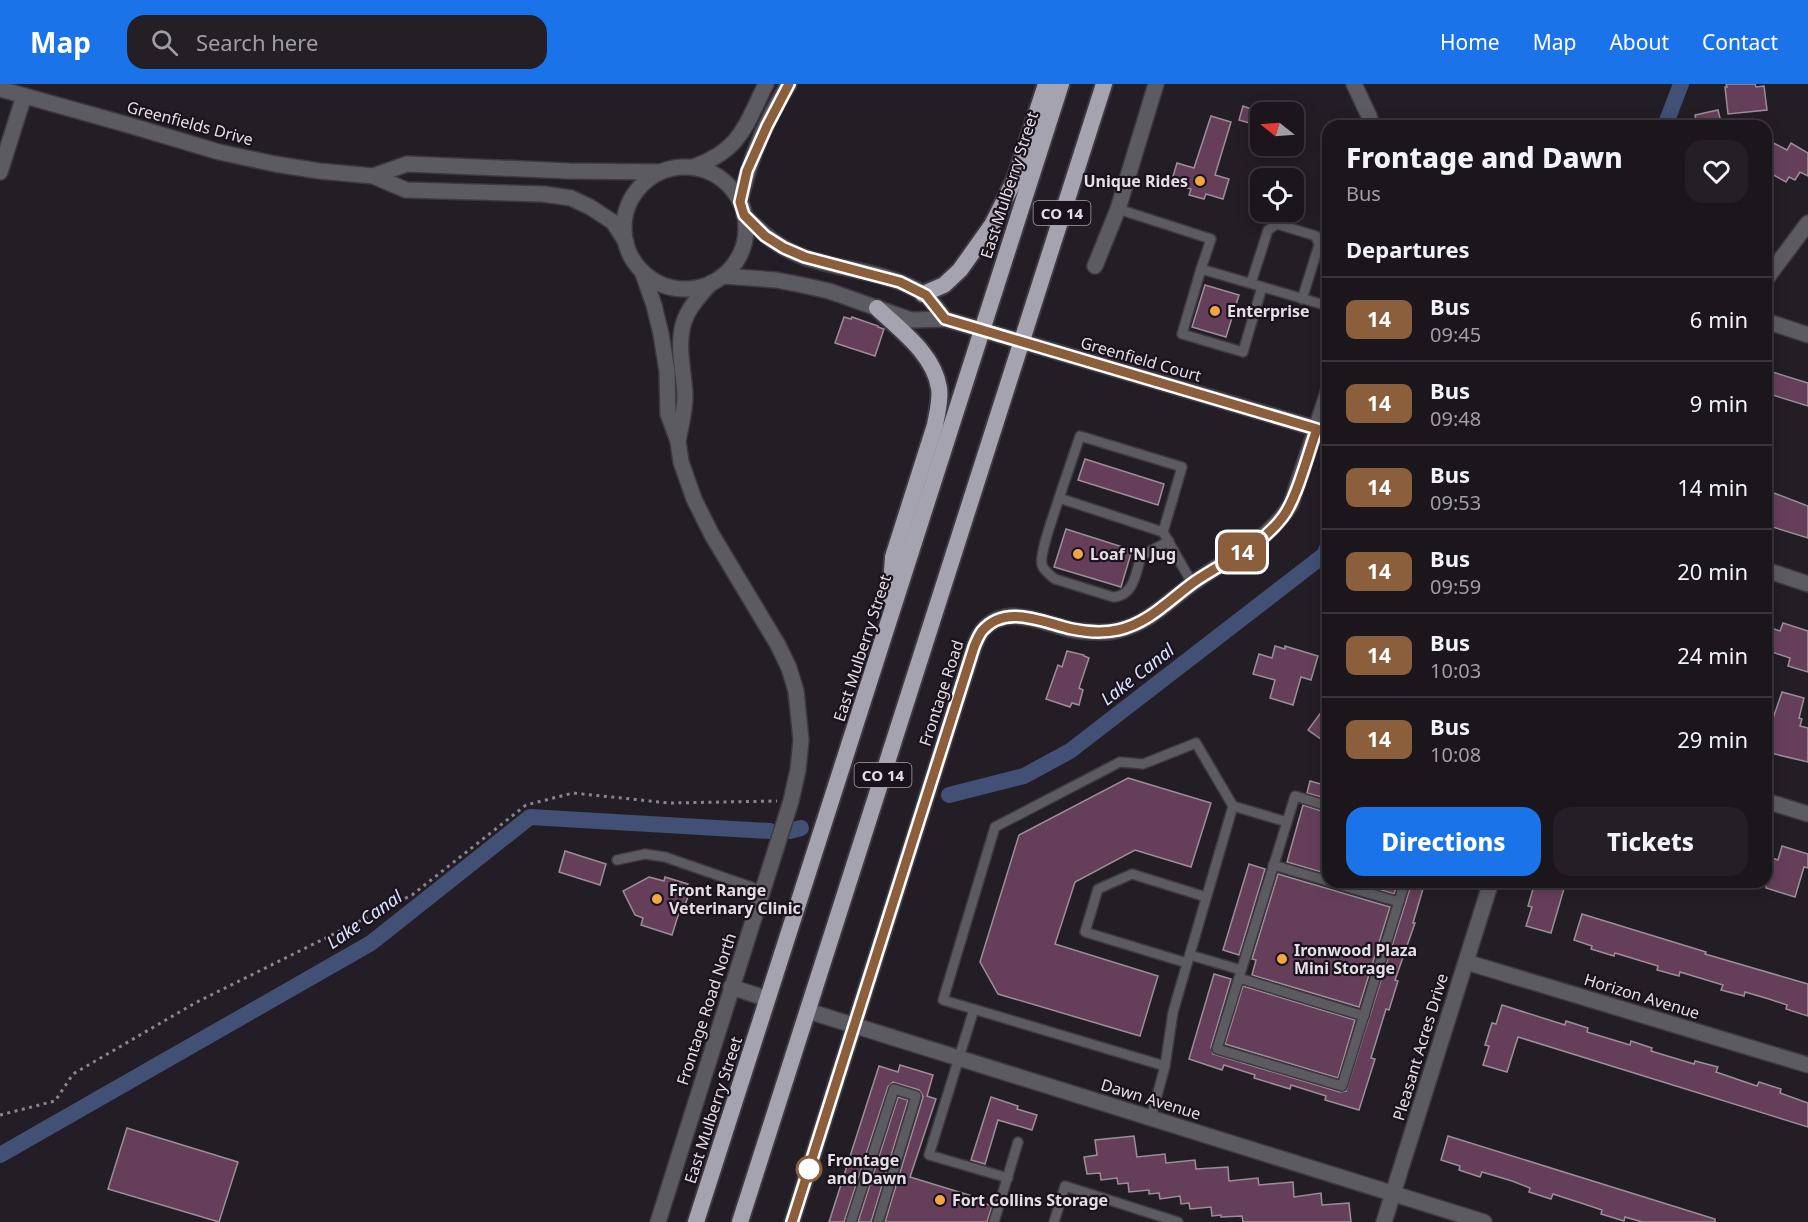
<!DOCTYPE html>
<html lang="en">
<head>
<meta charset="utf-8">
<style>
  body { margin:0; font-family:"Noto Sans",sans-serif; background:#231f25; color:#f1f3f6; height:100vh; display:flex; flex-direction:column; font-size:22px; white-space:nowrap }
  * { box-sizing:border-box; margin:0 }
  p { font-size:20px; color:#9f9fa3 }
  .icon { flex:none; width:33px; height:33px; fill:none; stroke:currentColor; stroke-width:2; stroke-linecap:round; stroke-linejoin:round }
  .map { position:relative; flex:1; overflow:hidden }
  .panel { position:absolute; left:1322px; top:36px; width:450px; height:768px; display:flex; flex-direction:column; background:#1a161c; border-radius:18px; box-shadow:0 3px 15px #0003,0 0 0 2px #38353b }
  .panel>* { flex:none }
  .badge { padding:0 12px; border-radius:9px; font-size:21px; line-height:39px }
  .needle { width:39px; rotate:287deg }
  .controls { position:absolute; left:1250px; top:18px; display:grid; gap:12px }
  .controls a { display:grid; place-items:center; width:54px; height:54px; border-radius:12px; background:#1a161c; box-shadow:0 3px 15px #0003,0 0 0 2px #38353b; font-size:30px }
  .map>.badge { position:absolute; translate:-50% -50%; box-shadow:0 0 0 3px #fff }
  h2 { padding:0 24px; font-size:22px; line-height:54px }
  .round { display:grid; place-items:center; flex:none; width:63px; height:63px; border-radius:18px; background:#231f25 }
  .head { display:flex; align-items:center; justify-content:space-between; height:102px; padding:0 24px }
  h1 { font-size:28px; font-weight:800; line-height:45px }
  .cta { display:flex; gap:12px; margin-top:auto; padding:12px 24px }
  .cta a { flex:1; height:69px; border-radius:18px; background:#1a73e8; color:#fff; font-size:24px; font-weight:800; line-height:69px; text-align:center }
  .cta a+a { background:#231f25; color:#f1f3f6 }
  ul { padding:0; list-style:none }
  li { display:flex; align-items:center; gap:18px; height:84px; padding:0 24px; border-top:2px solid #38353b }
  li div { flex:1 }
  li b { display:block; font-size:22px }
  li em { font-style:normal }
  li .badge { min-width:66px; font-weight:700; text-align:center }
  header { display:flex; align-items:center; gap:36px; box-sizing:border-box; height:84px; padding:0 30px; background:#1a73e8; color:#fff }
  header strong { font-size:28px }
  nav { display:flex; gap:33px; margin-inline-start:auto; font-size:21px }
  .search { width:420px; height:54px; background:#231f25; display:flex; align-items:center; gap:15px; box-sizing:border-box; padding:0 21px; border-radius:18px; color:#9f9fa3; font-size:22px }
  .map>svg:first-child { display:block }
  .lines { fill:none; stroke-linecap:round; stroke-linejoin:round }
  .canal { stroke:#425076; stroke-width:16 }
  .building { fill:#653f5a; stroke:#9c8e97; stroke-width:1.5 }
  .service-casing { stroke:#3e3841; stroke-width:12 }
  .minor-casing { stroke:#3e3841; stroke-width:18 }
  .trunk-casing { stroke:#3e3841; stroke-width:20 }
  .path { stroke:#8a858d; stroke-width:3; stroke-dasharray:3 4.5; stroke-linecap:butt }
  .service { stroke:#5c5b61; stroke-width:9 }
  .minor { stroke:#5c5b61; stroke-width:15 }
  .trunk { stroke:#a5a3b0; stroke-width:16 }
  .line-casing { stroke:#fff; stroke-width:14 }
  .line { stroke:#8b5e3c; stroke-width:9 }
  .poi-dot { fill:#f1a63f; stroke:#1a131d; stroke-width:2 }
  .stop-dot { fill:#fff; stroke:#8b5e3c; stroke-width:3 }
  .labels { text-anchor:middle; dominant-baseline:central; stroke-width:4.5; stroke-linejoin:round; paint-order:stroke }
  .shield { fill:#1a131d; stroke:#a7a2aa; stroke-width:1.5 }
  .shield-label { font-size:15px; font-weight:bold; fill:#e4dfe6 }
  .street-label { font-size:16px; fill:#e4dfe6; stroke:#1a131d }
  .poi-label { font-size:16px; font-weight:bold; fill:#e4dfe6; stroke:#1a131d; text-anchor:start }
  .stop-label { font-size:16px; font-weight:bold; fill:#e4dfe6; stroke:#1a131d; text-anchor:start }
  .water-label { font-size:18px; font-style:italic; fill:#d9e3fe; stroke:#1a131d }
</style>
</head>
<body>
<header>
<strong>Map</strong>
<div class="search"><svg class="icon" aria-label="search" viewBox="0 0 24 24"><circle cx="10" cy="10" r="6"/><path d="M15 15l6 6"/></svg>Search here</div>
<nav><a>Home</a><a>Map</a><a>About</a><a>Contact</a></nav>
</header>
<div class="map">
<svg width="1808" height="1138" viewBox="0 0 1808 1138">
  <rect width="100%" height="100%" fill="#231d26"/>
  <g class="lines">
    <g class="canal">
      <polyline points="1665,42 1681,0"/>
      <polyline points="949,711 1024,692 1070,667 1324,471 1328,462"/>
      <polyline points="790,747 801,744"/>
      <polyline points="0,1071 371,859 530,733 770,747"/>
    </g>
  </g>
  <g class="building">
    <polygon points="1726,0 1755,0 1756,3 1764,2 1767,26 1728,30 1725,3 1727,3"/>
    <polygon points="1243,22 1260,28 1256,41 1239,36"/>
    <polygon points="1718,26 1722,42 1697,42 1695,31"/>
    <polygon points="1211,32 1231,38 1215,91 1229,95 1223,115 1206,110 1204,115 1189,111 1191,105 1171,99 1177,79 1194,84"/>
    <polygon points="1766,55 1787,66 1791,59 1808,69 1808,92 1800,88 1795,96 1789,93 1786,98 1770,89 1773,84 1766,80"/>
    <polygon points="1205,201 1239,211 1226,253 1192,243"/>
    <polygon points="844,233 851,235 852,233 878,242 878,243 884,245 875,272 835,259"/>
    <polygon points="1766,286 1808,299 1808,322 1766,309"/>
    <polygon points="1085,375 1164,400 1158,421 1078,396"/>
    <polygon points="1766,406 1808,422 1808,454 1766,441"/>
    <polygon points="1066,445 1132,466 1121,503 1054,483"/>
    <polygon points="1783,539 1808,547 1808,588 1788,582 1790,574 1766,566 1766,542 1780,547"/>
    <polygon points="1275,562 1285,565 1285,562 1318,572 1311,596 1301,593 1293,621 1270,614 1275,596 1253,590 1259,570 1272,574"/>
    <polygon points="1067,567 1084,571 1084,572 1089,574 1079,604 1083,606 1079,621 1072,619 1070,623 1046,615 1058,581 1062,583"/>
    <polygon points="1782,608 1804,614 1799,634 1802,635 1800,642 1808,644 1808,678 1766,668 1766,648 1768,649"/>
    <polygon points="1328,619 1328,660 1308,646"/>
    <polygon points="1128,694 1211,719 1191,783 1135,766 1075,798 1055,860 1158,892 1140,952 998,910 980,878 1019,751"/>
    <polygon points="1310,697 1328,702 1328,715 1307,709"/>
    <polygon points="1303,721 1328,729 1328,790 1287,778"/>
    <polygon points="1782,762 1808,770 1808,784 1804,783 1795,813 1766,804 1766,772 1778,776"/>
    <polygon points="565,767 606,780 600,801 559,788"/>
    <polygon points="1249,780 1265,785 1239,871 1223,866"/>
    <polygon points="1278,790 1390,823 1359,923 1252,891 1256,876 1252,875"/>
    <polygon points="649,793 664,797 665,793 688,800 686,806 690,807 684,824 681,822 672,851 641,841 643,834 635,831 623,807"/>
    <polygon points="1354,798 1398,798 1394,810"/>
    <polygon points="1412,798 1425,798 1413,839 1415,839 1395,896 1398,897 1389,926 1386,925 1371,974 1375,975 1359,1026 1325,1016 1326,1012 1291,1001 1290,1005 1254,994 1255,991 1224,981 1222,986 1189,975 1214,890 1231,895 1211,963 1213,970 1340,1008 1346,1007"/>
    <polygon points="1535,798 1566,798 1551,849 1526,842 1532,823 1528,822"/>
    <polygon points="1582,830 1706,868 1705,870 1808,900 1808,932 1786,925 1787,921 1769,915 1745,908 1744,912 1721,906 1723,901 1680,888 1679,892 1657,886 1658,882 1615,869 1614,872 1591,865 1592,862 1574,856"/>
    <polygon points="1243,902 1355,936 1338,994 1225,960"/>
    <polygon points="1502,921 1565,941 1566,937 1588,944 1587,948 1630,961 1631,957 1652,964 1651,967 1694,980 1695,977 1718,983 1716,988 1757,1002 1759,998 1781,1005 1780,1009 1808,1019 1808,1043 1518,953 1507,988 1483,981 1489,962 1485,961 1492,939 1496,940"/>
    <polygon points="900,981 933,991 927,1012 936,1015 910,1093 982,1115 981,1118 992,1122 987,1138 885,1138 923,1013 922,1010 919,1006 893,998 888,1003 844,1138 829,1138 879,982 898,988"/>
    <polygon points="898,1013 908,1016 871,1138 858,1138"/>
    <polygon points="991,1013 1018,1022 1017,1025 1037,1031 1032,1046 998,1036 985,1080 971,1076"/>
    <polygon points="127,1044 238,1078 219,1138 108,1105"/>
    <polygon points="1134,1052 1137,1073 1165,1070 1166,1079 1195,1076 1196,1085 1228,1083 1229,1097 1258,1094 1259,1101 1293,1098 1294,1113 1321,1109 1322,1121 1349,1119 1351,1138 1243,1138 1242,1132 1221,1133 1221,1131 1212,1132 1211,1123 1190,1125 1189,1119 1181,1120 1180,1112 1160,1115 1159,1109 1149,1110 1149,1106 1129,1108 1128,1099 1118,1100 1117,1094 1101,1096 1100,1089 1087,1090 1084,1073 1097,1071 1095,1056"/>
    <polygon points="1448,1052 1715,1135 1715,1138 1642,1138 1625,1133 1624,1137 1601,1130 1602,1126 1584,1120 1553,1110 1551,1115 1529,1108 1530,1104 1512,1097 1482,1088 1480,1093 1459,1086 1460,1082 1441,1076"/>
  </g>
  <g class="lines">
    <g class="service-casing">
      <g id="service">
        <polyline points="1118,125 1211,155 1201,185 1328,222"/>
        <polyline points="1201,185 1182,250 1243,268 1262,203"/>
        <polyline points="1251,199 1268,146 1277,140 1316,152 1319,161 1302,215"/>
        <path d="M1059,414C1055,428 1039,469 1042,481C1044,487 1050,491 1055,495L1113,513C1134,512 1136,489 1141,472L1169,457"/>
        <polyline points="1163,448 1182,383 1080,352 1059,414 1163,448 1192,499"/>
        <polyline points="1233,722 1287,738"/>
        <polyline points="1328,722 1295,712 1217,965 1342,1002 1405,798"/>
        <polyline points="617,776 645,770 665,773 763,807"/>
        <polyline points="1273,781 1328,797"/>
        <polyline points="1330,798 1399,818"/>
        <polyline points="1190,871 1241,886"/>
        <polyline points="1187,879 1085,848 1098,805 1132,790 1206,813"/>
        <polyline points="1239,894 1364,932"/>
        <polyline points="974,925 929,1071 1008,1094"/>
        <polyline points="1151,1034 1165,982 1173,928 1233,722 1196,659 1143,680 1120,678 995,743 943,916 1165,982"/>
        <polyline points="851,1138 894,1005 916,1012 878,1138"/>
        <polyline points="994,1138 1018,1058"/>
        <polyline points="1054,1138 1065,1102 1178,1138"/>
      </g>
    </g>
    <g class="minor-casing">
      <g id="minor">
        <polyline points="1354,0 1369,32 1372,42"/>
        <polyline points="0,5 132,42 219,68 275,80 319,87 373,92 406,106 543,110 571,114 590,123 613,138 626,158"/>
        <path d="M693,83C741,66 745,42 766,0"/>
        <circle cx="685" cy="144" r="61"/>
        <polyline points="0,88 24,12"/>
        <polyline points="373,92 407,80 569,87 660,88"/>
        <path d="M740,118C749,77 766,36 789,0"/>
        <path d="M744,131C763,150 779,164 804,173C843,187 888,187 924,210C932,216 939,227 945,235"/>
        <polyline points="1095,182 1118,125 1156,0"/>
        <polyline points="642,187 654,221 661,250 667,287 668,330 678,357 681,378 694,415 712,451 778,561 789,584 796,607 801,656 798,686 791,717 658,1138"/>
        <polyline points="723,192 776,196 802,201 829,207 911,236 945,235 1328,348"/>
        <polyline points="1766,195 1808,139"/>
        <polyline points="1766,237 1808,251"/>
        <path d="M678,357C681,341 685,327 685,311C684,288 677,264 683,241C687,225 700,211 711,199"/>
        <polyline points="1766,486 1808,500"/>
        <polyline points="1766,717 1808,730"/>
        <polyline points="1466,878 1808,981"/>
        <polyline points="731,903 768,915"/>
        <polyline points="808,927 1484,1138"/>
        <path d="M792,1138L974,563C976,558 979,551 982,547C1006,518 1045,540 1073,546C1087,548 1105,550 1119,546C1150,538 1167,518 1192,500C1228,473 1266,460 1291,420L1328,308"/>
        <polyline points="1384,1138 1491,798"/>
      </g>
    </g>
    <g class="trunk-casing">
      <g id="trunk">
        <polyline points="923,210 944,201 960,186 992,141 1015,95 1046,0"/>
        <path d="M877,224C900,246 934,270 939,304C941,316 937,329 935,341L893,473L890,513"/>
        <polyline points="696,1138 1061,0"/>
        <polyline points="740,1138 1104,0"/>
      </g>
    </g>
    <polyline class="path" points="0,1031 55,1017 73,990 195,919 412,811 526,721 573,709 669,719 777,717"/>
    <use href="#service" class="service"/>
    <use href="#minor" class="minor"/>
    <use href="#trunk" class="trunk"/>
  </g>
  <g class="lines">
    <g class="line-casing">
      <path id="line" d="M789,0L767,42L747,87L740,118L744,131L765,152L784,164L805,173L900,198L926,211L945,235L1317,345C1308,369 1297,415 1282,434C1260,463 1223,478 1194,498C1169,516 1149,539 1118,546C1104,549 1086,548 1072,545C1044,539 1006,519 982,547C979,551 976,558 974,563L792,1138"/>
    </g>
    <use href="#line" class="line"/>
  </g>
  <g class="poi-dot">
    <circle cx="1200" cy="97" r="6"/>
    <circle cx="1215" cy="227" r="6"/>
    <circle cx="1078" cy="470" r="6"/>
    <circle cx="657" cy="815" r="6"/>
    <circle cx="1282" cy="875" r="6"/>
    <circle cx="940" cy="1116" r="6"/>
  </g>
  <circle class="stop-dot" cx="809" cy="1085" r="12"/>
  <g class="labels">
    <g class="shield">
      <rect x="1033.5" y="117" width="57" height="24" rx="4.5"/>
      <rect x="854.5" y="679" width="57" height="24" rx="4.5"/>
    </g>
    <g class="shield-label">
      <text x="1062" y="129">CO 14</text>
      <text x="883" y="691">CO 14</text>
    </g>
    <g class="street-label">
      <text transform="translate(190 39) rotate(15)">Greenfields Drive</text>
      <text transform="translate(1009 101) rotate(-72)">East Mulberry Street</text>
      <text transform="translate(1141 275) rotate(16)">Greenfield Court</text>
      <text transform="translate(862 564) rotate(-72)">East Mulberry Street</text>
      <text transform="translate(941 609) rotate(-72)">Frontage Road</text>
      <text transform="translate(1642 912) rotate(17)">Horizon Avenue</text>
      <text transform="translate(706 925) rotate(-72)">Frontage Road North</text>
      <text transform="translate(1420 963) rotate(-73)">Pleasant Acres Drive</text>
      <text transform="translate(1151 1015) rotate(17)">Dawn Avenue</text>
      <text transform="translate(713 1026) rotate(-72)">East Mulberry Street</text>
    </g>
    <g class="poi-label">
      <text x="1188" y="97" text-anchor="end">Unique Rides</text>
      <text x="1227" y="227">Enterprise</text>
      <text x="1090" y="470">Loaf 'N Jug</text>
      <text x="669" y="806">Front Range<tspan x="669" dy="18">Veterinary Clinic</tspan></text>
      <text x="1294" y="866">Ironwood Plaza<tspan x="1294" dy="18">Mini Storage</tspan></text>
      <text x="952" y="1116">Fort Collins Storage</text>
    </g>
    <g class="stop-label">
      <text x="827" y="1076">Frontage<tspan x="827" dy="18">and Dawn</tspan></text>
    </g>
    <g class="water-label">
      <text transform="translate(1137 590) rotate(-38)">Lake Canal</text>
      <text transform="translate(364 835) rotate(-35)">Lake Canal</text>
    </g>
  </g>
</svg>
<div class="controls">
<a><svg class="needle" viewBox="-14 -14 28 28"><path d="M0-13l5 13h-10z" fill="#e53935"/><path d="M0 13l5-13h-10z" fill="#9f9fa3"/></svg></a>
<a><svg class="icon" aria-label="locate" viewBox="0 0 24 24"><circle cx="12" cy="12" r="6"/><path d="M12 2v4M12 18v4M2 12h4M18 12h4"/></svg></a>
</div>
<b class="badge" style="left:1242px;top:468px;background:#8b5e3c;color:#fff">14</b>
<section class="panel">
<div class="head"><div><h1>Frontage and Dawn</h1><p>Bus</p></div><a class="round"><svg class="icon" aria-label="heart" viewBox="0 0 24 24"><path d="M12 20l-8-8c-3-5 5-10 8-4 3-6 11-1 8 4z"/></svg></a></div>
<h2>Departures</h2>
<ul>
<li><span class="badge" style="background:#8b5e3c;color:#fff">14</span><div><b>Bus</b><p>09:45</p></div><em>6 min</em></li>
<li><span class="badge" style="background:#8b5e3c;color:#fff">14</span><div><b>Bus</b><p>09:48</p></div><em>9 min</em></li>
<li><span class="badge" style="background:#8b5e3c;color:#fff">14</span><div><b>Bus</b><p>09:53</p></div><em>14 min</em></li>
<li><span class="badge" style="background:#8b5e3c;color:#fff">14</span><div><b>Bus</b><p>09:59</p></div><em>20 min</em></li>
<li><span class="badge" style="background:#8b5e3c;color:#fff">14</span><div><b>Bus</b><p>10:03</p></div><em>24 min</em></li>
<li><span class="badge" style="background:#8b5e3c;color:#fff">14</span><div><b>Bus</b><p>10:08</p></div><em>29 min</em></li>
</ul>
<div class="cta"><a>Directions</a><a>Tickets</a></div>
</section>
</div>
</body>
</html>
